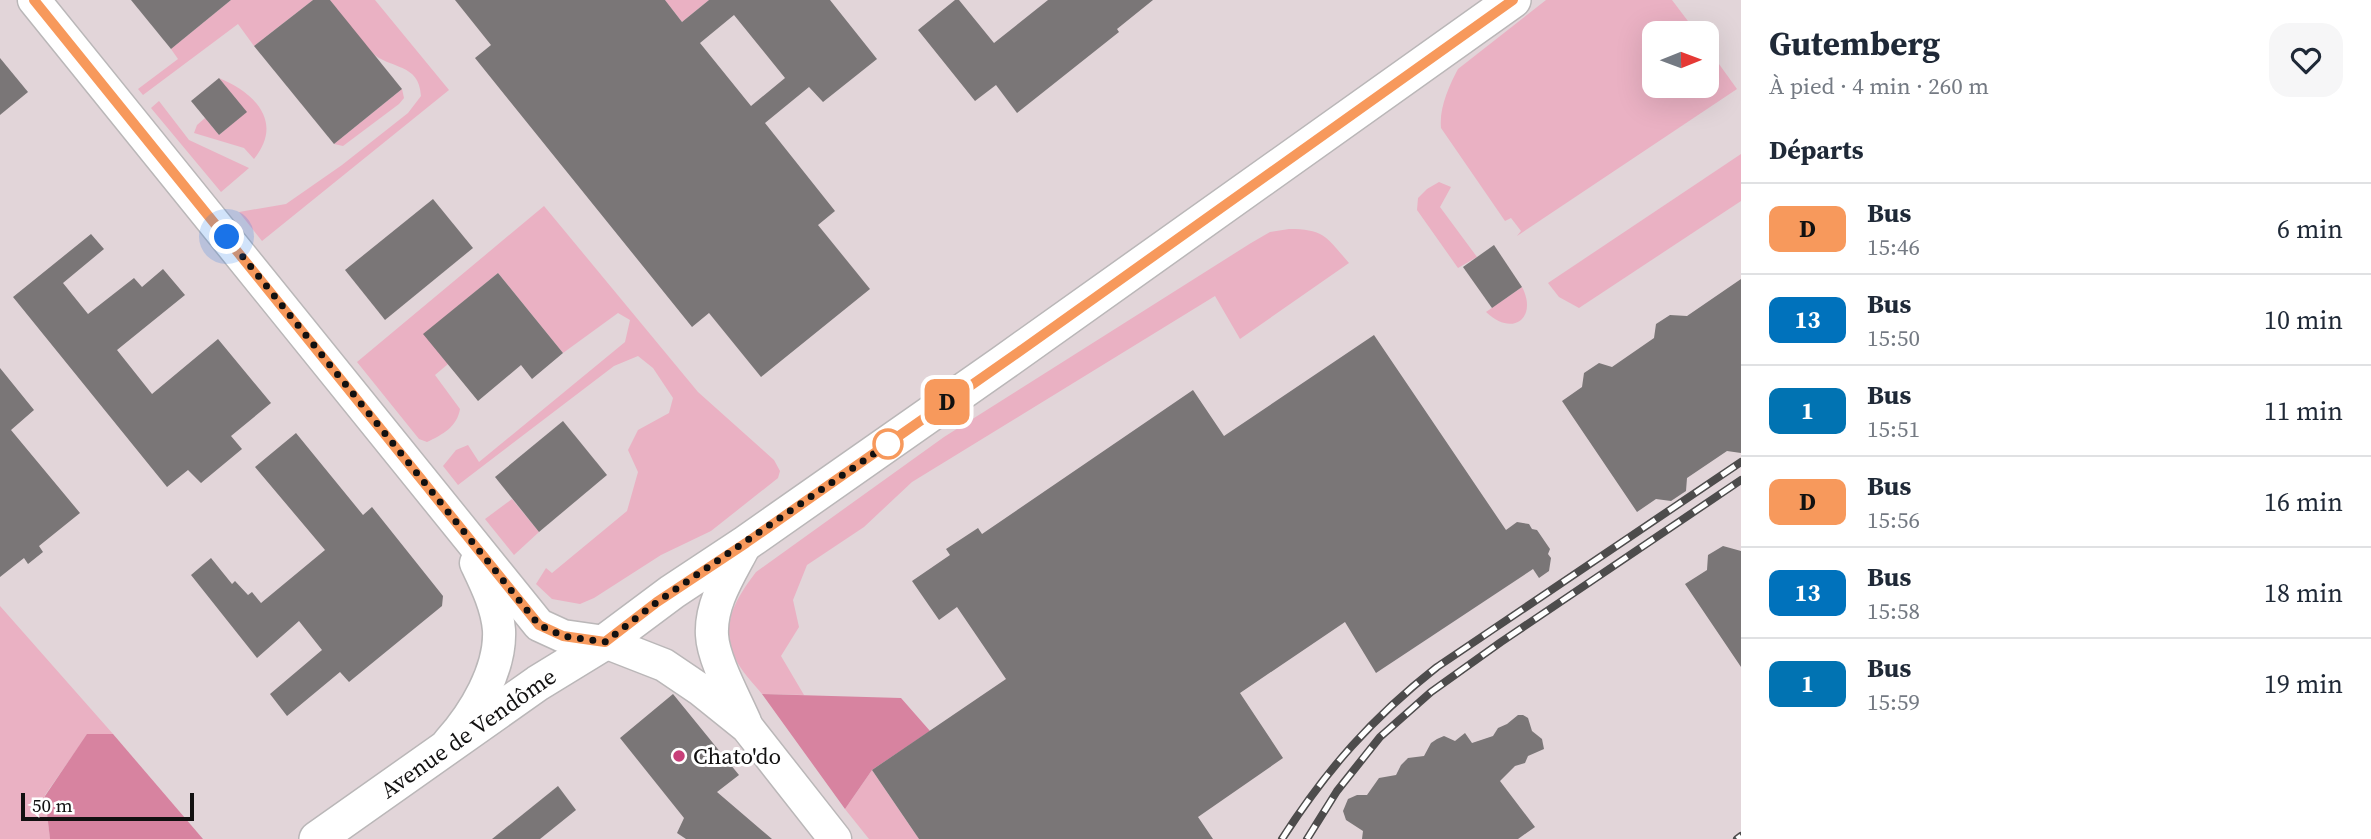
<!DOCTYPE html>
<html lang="fr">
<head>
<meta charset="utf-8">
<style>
  body { margin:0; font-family:"Source Serif 4",serif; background:#f6f6f7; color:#1f2937; height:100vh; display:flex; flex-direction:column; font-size:26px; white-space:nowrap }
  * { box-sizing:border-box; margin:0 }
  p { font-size:23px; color:#747a83 }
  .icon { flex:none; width:38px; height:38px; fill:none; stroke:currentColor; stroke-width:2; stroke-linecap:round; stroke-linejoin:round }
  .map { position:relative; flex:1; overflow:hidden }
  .details { display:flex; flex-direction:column; background:#fff; width:630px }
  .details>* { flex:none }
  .badge { padding:0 14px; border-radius:10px; font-size:24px; line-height:46px }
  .needle { width:46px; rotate:89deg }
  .fabs { position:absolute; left:1642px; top:21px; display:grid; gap:14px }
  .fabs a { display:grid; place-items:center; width:77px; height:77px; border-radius:14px; background:#fff; box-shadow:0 7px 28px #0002; font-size:35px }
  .scale { position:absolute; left:21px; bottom:18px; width:173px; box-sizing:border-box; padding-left:7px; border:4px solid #121111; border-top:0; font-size:19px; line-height:24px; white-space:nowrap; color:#121111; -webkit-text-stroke:5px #fff; paint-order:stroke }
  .you { position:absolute; width:35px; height:35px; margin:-18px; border:5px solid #fff; border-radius:50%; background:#1a73e8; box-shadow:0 0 0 10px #1a73e833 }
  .map>.badge { position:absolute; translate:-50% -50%; box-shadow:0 0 0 4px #fff }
  h2 { padding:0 28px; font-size:26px; line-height:63px }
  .round { display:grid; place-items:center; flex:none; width:74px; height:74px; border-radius:21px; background:#f6f6f7 }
  .summary { display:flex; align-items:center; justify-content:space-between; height:119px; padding:0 28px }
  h1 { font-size:33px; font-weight:700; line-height:52px }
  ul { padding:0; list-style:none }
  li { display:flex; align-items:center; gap:21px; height:91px; padding:0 28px; border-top:2px solid #e0e1e3 }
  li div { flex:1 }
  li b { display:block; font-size:26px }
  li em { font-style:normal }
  li .badge { min-width:77px; font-weight:700; text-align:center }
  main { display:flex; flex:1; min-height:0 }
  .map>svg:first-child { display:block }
  .built { fill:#e2d5d9; fill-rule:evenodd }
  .green { fill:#eab1c3 }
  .forest { fill:#d783a0 }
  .building { fill:#7a7677; fill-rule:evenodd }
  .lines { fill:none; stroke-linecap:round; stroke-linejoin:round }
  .secondary-casing { stroke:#bab7b8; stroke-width:35 }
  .primary-casing { stroke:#bab7b8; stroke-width:38 }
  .secondary { stroke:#fff; stroke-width:32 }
  .primary { stroke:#fff; stroke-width:35 }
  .rail-casing { stroke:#4d4c4c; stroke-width:8 }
  .rail { stroke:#fff; stroke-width:5; stroke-dasharray:16; stroke-linecap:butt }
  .line-casing { stroke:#fff; stroke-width:16 }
  .line { stroke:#f7995c; stroke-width:10 }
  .walk { stroke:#121111; stroke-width:7; stroke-dasharray:0 12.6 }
  .stop-dot { fill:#fff; stroke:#f7995c; stroke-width:3.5 }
  .poi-dot { fill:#c83f79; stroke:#fff; stroke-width:2.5 }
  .labels { text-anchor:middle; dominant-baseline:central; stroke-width:6; stroke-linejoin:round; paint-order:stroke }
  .street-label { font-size:23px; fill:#121111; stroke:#fff }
  .poi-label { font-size:23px; fill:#121111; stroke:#fff; text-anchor:start }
</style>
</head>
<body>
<main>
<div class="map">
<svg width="1741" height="839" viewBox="0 0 1741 839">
  <rect width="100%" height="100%" fill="#e8e5e6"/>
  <path class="built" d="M0,0H1741V839H0ZM1654,33H1706V86H1654Z"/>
  <g class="green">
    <polygon points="231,0 313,0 254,46 238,24 143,95 138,89 178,59 171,49"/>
    <path d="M330,0H375L449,90L262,241L239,212L286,204L342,165L408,113L421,96C419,62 390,70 371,52C356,36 343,17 330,0Z"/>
    <polygon points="665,0 709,0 682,22"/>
    <path d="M1546,0H1672L1697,33H1654V86H1706V46L1737,89L1517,236L1521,231L1511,218L1505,221L1441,128C1439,108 1449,86 1458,69Z"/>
    <path d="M219,78C255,93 284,122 254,159L244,148L194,133L197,125L205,118L219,135L246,112Z"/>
    <polygon points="402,89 404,98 399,104 343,146 334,144"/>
    <polygon points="159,101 189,140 249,168 221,192 151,108"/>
    <polygon points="1741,154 1741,201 1579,308 1559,297 1548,283"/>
    <polygon points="1439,182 1451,187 1440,207 1477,257 1458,268 1417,210 1418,198 1427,189"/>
    <path d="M544,206L698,392L774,460L780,471L778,478L711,531L661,555L594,598L580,604L552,599L536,584L546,568L552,573L627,511L638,472L628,450L638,430L669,413L673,398L653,368L638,356L614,366L458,485L443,466L456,450L468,445L479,462L625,342L630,320L618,313L563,353L498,273L424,334L448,364L435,375L460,409C457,427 442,435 427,442L419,439L357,362Z"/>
    <path d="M1289,229C1325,229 1327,238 1349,263L1240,339L1215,296L912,482L864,527L807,565L793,600L799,627L781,656L804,695L762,694C753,683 741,671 735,658C718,627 737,597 756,572L944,437L1251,243L1270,232Z"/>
    <path d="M1522,287C1538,317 1513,338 1486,312Z"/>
    <polygon points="512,499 539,532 514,555 485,519"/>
    <polygon points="0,606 113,734 87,735 45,795 50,839 0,839"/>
    <polygon points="872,770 919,839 869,839 845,809"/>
  </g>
  <g class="forest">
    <polygon points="762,694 901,698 930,731 872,770 845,809"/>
    <polygon points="87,734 113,734 203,839 50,839 45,796"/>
  </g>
  <g class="building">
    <polygon points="131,0 231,0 171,49"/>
    <polygon points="313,0 330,0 402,89 334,144 254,46"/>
    <path d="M455,0H665L682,22L709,0H830L877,59L823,102L809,87L765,123L835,211L818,225L870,289L761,377L709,313L692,327L475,58L491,45ZM734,15L785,78L751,106L700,43Z"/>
    <polygon points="955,0 959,0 994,43 1048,0 1153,0 1117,29 1119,32 1017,113 996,85 975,101 918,30"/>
    <polygon points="0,58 28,92 0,115"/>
    <polygon points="219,78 247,112 219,135 191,101"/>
    <polygon points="433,199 473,248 385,320 345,270"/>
    <polygon points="91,234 104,249 63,283 88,314 134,278 142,287 163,269 185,295 117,350 152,394 218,339 271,403 231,436 242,449 201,483 188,470 167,487 13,297"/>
    <polygon points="1494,245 1522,287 1492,308 1463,267"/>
    <polygon points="498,273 563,353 532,379 521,365 478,401 423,334"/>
    <polygon points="1741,279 1741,453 1727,451 1687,478 1686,491 1671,501 1656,499 1637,512 1562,401 1582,387 1584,373 1599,363 1612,367 1654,338 1656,324 1670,315 1687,316"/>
    <polygon points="1374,335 1506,530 1517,522 1529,524 1532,529 1537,530 1550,549 1548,554 1551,558 1549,571 1539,578 1533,569 1376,673 1345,622 1240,693 1283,758 1198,817 1213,839 919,839 872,770 1006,679 957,607 939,620 912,581 950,555 946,549 978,528 982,534 1193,390 1224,436"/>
    <polygon points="0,368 34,410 11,430 80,513 39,546 43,552 28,564 24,558 0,577"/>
    <polygon points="563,421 607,475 539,532 495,477"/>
    <polygon points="296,433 363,515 372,507 443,596 442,606 349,682 340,672 287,716 270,694 322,650 299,621 257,658 191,575 211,558 232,584 235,581 248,595 252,592 261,603 325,550 255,467"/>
    <polygon points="1723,546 1741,551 1741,667 1685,584 1707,570 1708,555"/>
    <polygon points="673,694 739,775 717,792 772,839 686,839 677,833 684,818 620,738"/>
    <polygon points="1518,715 1523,715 1528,718 1532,731 1542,739 1544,749 1528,756 1525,763 1515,766 1500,781 1535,827 1518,839 1362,839 1363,831 1346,820 1343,811 1348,799 1357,795 1367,795 1379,778 1396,775 1401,765 1408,758 1424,756 1431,743 1437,739 1444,736 1455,741 1465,733 1472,743 1493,736 1498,728 1507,724"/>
    <polygon points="558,786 576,810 540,839 492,839"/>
  </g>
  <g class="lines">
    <g class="secondary-casing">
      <g id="secondary">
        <polyline points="34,0 539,625 563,636 605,642 664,665 701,690 747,727 835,839"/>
        <path d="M745,722C735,699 713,659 712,635C710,602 732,571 746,543"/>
        <path d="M449,742C474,714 501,670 499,630C497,606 486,584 476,563"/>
      </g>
    </g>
    <g class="primary-casing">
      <polyline id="primary" points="317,839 538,683 605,642 672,592 746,543 1003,363 1513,0"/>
    </g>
    <use href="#secondary" class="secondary"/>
    <use href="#primary" class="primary"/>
    <g class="rail-casing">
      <g id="rail">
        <path d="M1282,839C1327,769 1372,718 1437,667L1741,462"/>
        <polyline points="1307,839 1337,791 1380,737 1431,692 1501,642 1741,480"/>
        <polyline points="1737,839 1741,836"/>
      </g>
    </g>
    <use href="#rail" class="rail"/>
  </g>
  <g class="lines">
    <g class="line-casing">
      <polyline id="line" points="34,0 539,625 563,636 605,642 657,602 746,543 1023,349 1513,0"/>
    </g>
    <use href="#line" class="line"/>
    <polyline class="walk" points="227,237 539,625 563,636 605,642 657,602 888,444"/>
  </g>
  <circle class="stop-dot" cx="888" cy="444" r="14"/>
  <circle class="poi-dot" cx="679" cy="756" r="7"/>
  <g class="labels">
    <g class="street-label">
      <text transform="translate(468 733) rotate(-35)">Avenue de Vendôme</text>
    </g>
    <g class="poi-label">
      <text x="693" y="756">Chato'do</text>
    </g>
  </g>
</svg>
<div class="fabs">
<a><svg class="needle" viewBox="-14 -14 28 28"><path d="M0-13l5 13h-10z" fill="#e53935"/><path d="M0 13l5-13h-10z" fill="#747a83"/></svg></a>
</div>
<div class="scale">50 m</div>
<div class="you" style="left:227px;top:237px"></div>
<b class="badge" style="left:947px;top:402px;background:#f7995c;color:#111">D</b>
</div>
<section class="details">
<div class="summary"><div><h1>Gutemberg</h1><p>À pied · 4 min · 260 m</p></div><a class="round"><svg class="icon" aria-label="heart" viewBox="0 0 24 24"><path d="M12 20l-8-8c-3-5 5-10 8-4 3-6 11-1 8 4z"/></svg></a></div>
<h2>Départs</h2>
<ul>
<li><span class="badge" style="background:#f7995c;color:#111">D</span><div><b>Bus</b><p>15:46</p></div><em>6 min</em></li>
<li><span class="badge" style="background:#0072bc;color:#fff">13</span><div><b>Bus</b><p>15:50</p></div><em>10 min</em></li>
<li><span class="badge" style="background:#0173b2;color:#fff">1</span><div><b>Bus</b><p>15:51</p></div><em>11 min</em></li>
<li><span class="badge" style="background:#f7995c;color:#111">D</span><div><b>Bus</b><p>15:56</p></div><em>16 min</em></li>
<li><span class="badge" style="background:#0072bc;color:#fff">13</span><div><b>Bus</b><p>15:58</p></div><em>18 min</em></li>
<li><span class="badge" style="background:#0173b2;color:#fff">1</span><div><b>Bus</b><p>15:59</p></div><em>19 min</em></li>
</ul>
</section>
</main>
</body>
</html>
